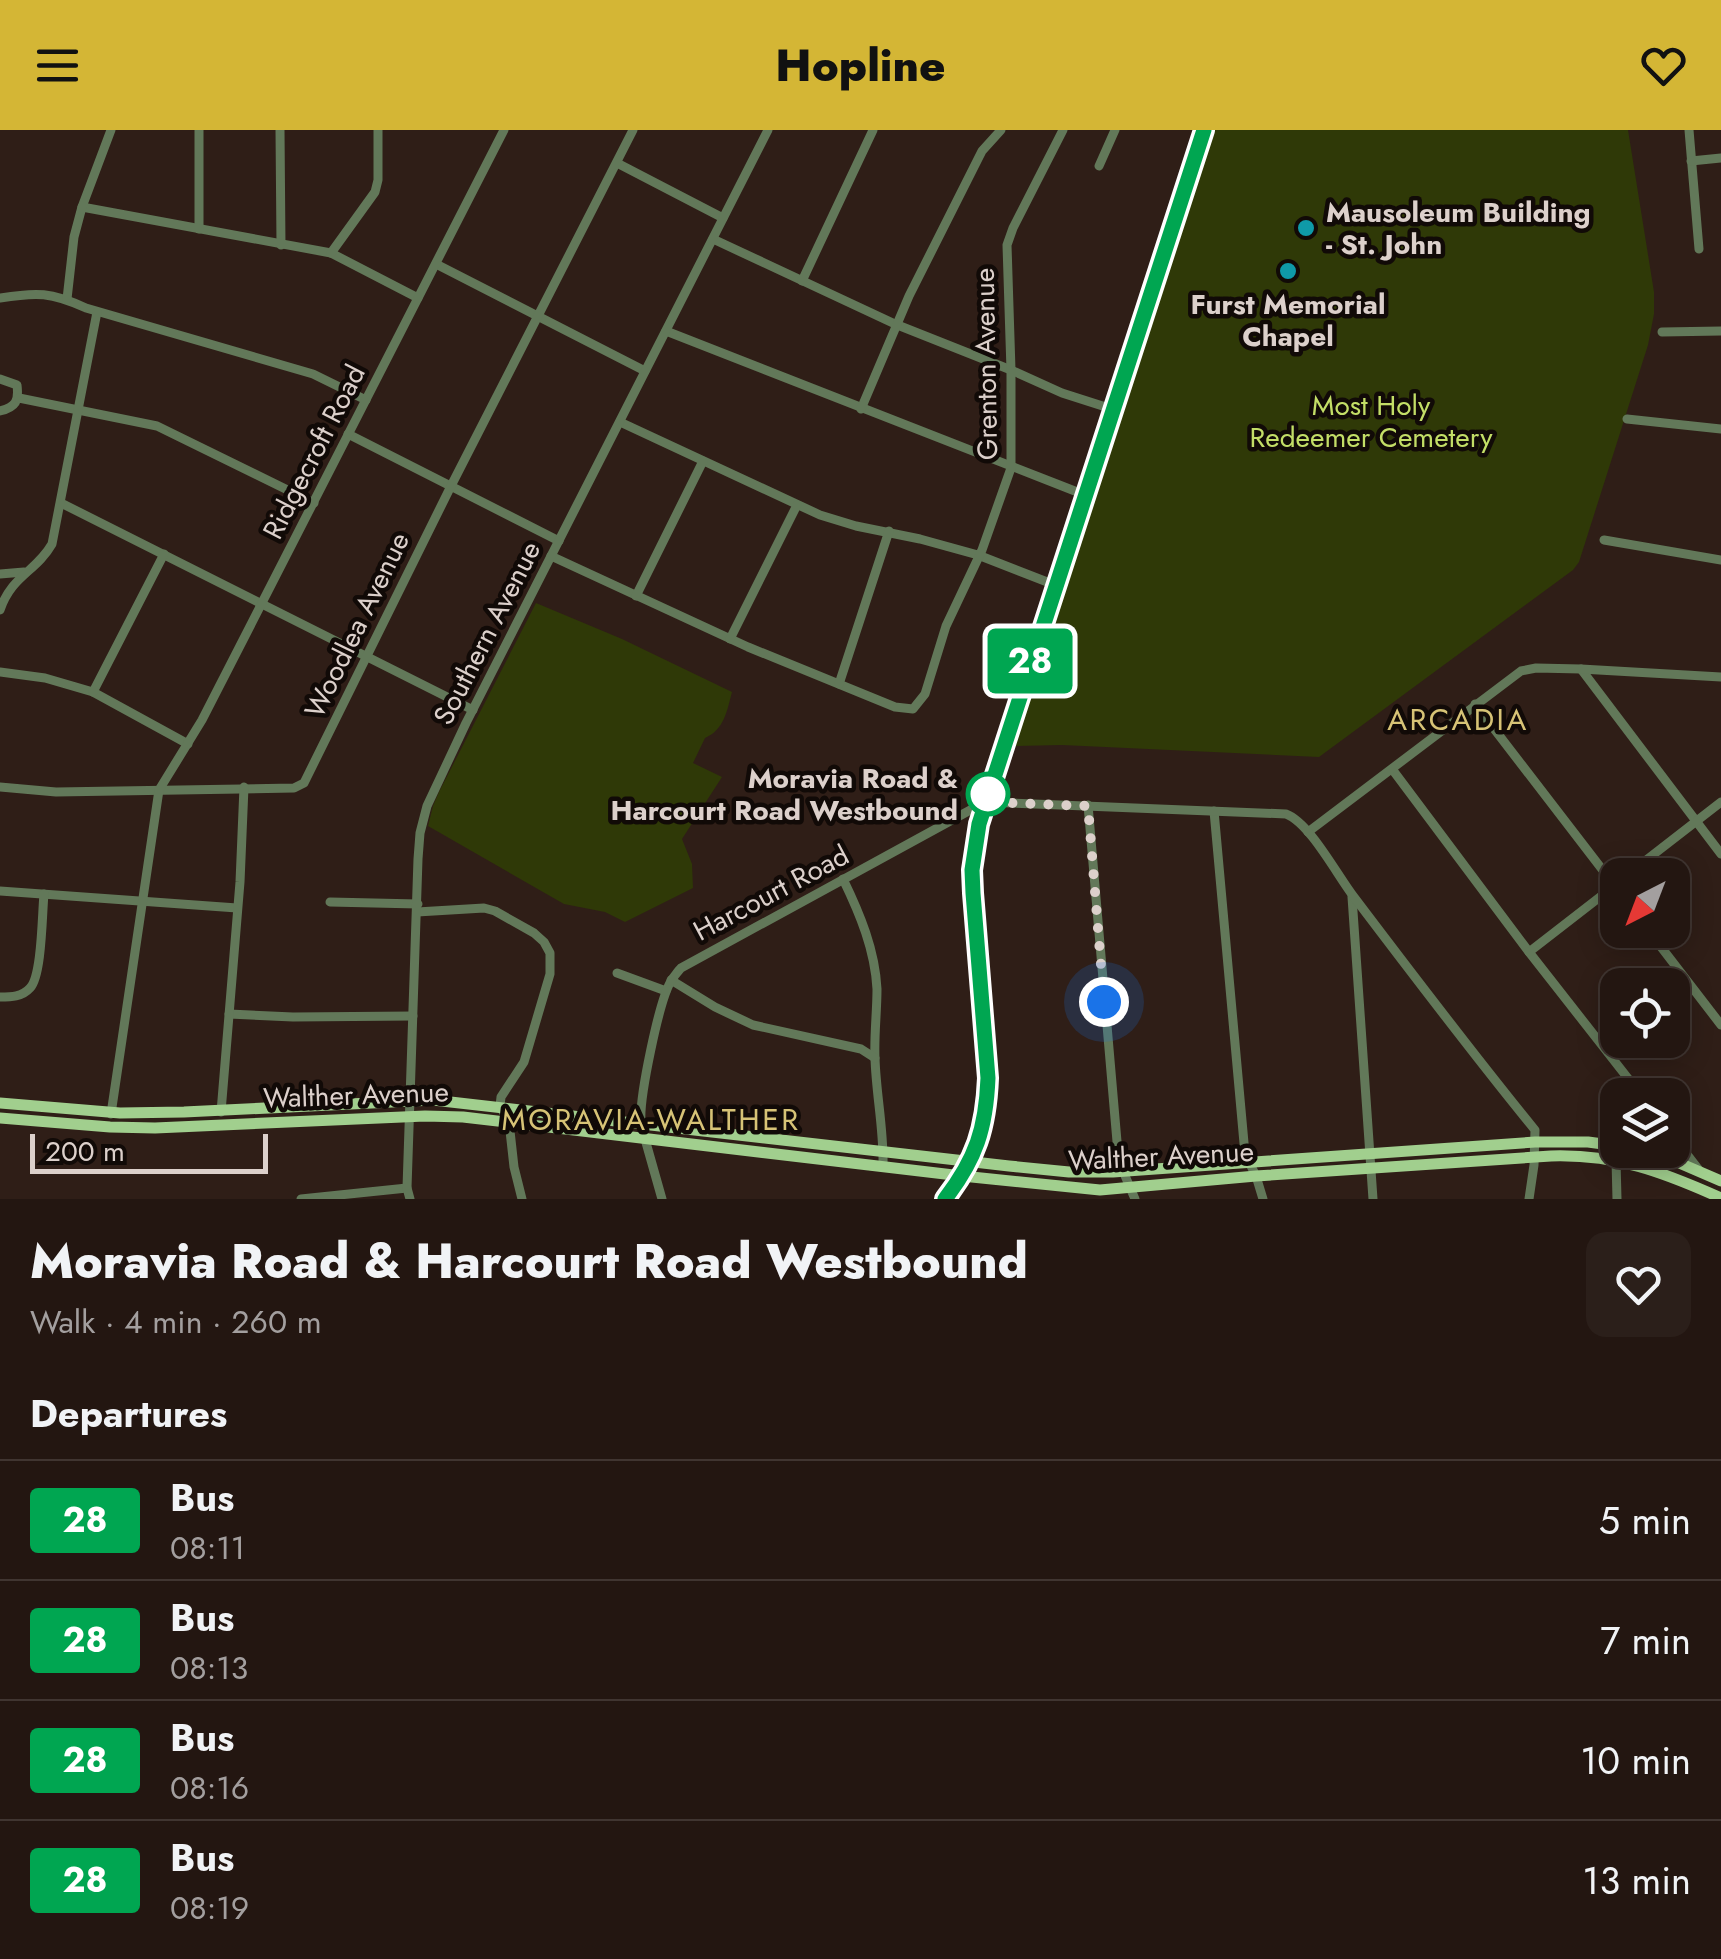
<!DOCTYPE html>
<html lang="en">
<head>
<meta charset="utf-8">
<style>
  body { margin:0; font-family:Jost,sans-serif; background:#2b1f1a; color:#f1f3f6; height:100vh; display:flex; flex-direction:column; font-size:38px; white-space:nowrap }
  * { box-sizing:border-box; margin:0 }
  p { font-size:32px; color:#a39f9f }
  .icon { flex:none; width:55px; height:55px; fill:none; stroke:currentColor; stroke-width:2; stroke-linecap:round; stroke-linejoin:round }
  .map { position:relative; height:1069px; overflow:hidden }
  .sheet { display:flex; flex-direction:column; background:#231611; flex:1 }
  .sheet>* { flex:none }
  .badge { padding:0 20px; border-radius:8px; font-size:35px; line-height:65px }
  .needle { width:65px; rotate:222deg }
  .tools { position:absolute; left:1600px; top:728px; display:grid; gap:20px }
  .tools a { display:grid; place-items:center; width:90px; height:90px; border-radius:20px; background:#231611; box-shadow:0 5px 25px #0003,0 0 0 2px #403531; font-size:50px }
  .scale { position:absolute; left:30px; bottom:25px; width:238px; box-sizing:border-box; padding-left:10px; border:5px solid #dcd0cb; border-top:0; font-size:28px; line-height:35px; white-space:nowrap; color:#dcd0cb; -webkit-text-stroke:8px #110a07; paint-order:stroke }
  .you { position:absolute; width:50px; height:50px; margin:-25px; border:8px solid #fff; border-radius:50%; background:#1a73e8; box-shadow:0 0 0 15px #1a73e833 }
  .map>.badge { position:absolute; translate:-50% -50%; box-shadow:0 0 0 5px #fff }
  h2 { padding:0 30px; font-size:38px; line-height:90px }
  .round { display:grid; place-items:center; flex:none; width:105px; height:105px; border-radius:20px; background:#2b1f1a }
  .summary { display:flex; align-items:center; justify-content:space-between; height:170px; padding:0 30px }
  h1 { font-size:48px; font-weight:800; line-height:75px }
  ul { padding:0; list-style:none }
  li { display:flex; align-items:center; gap:30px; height:120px; padding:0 30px; border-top:2px solid #403531 }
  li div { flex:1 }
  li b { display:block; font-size:38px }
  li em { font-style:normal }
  li .badge { min-width:110px; font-weight:700; text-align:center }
  header { display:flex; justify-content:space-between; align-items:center; height:130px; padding:0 30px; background:#d4b635; color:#111; font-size:45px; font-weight:800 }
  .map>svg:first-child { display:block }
  .green { fill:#2f3907 }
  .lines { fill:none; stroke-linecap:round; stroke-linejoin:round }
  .minor { stroke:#627859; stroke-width:9 }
  .major { stroke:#a1cf8e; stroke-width:11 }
  .line-casing { stroke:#fff; stroke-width:22 }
  .line { stroke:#00a651; stroke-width:15 }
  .walk { stroke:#dcd0cb; stroke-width:10; stroke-dasharray:0 18 }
  .culture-dot { fill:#0f9aa8; stroke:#110a07; stroke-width:4 }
  .stop-dot { fill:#fff; stroke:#00a651; stroke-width:5 }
  .labels { text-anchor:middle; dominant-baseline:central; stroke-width:9; stroke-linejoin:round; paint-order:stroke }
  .poi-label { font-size:28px; font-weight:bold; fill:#dcd0cb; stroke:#110a07; text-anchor:start }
  .street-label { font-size:28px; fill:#dcd0cb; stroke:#110a07 }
  .park-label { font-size:28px; fill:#c3de67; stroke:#110a07 }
  .stop-label { font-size:28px; font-weight:bold; fill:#dcd0cb; stroke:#110a07; text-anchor:end }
  .neighbourhood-label { font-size:30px; letter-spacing:2.5px; fill:#d7c376; stroke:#110a07 }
</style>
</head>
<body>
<header><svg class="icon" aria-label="menu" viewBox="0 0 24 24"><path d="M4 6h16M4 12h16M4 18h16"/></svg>Hopline<svg class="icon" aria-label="heart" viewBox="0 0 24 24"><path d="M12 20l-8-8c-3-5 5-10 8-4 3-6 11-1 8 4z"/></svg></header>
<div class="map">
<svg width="1721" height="1069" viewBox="0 0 1721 1069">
  <rect width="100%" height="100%" fill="#2f1e17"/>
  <g class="green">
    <polygon points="1214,0 1628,0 1654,162 1654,184 1648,215 1579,432 1573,440 1319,627 1062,615 1013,616"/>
    <path d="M536,473L622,509L732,562C727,581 724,600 705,608L693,633L722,647L682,709L692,734L693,758L625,792L605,782L564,774L428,696L433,676L439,662Z"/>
  </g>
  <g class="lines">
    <g class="minor">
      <polyline points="199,0 199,99"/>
      <polyline points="280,0 281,115"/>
      <polyline points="1689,0 1699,119"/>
      <polyline points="1691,31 1721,28"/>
      <polyline points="617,33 723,88"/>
      <polyline points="1099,36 1115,0"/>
      <polyline points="82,77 331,123 418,168"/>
      <polyline points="713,109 895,194 1011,240 1062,263 1112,279"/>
      <polyline points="331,123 375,62 378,50 378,0"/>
      <polyline points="436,134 645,241"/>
      <polyline points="802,151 873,0"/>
      <path d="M0,168C37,162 51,162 86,178L313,244L366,270"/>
      <polyline points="67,169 74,107 82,77 111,0"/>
      <polyline points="666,201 1085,365"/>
      <polyline points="1662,202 1721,201"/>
      <path d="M0,249L17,255C19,271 16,277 0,281"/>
      <polyline points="19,268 157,296 314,373"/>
      <polyline points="861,279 909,166 982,21 1001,0"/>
      <polyline points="1627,289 1721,299"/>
      <polyline points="620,292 820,385 856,396 920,409 978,425 1055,455"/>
      <polyline points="348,304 559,411"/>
      <polyline points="61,373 473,580"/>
      <polyline points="1604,410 1721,430"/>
      <polyline points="551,426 748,517 895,577 913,579 925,564 946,496 982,420 1011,338 1011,240 1007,115 1013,98 1063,0"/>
      <polyline points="0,444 24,442"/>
      <polyline points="636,466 703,331"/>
      <path d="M0,480C12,445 36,442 52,414L97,182"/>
      <polyline points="730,509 797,375"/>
      <polyline points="1581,539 1721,724"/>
      <polyline points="0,542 45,548 93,562 188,614"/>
      <polyline points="839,554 889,401"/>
      <polyline points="93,562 164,424"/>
      <polyline points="1475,574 1618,760"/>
      <polyline points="1392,639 1529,822 1641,965"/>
      <polyline points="0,657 56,662 294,658 304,653 451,356 633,0"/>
      <polyline points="1088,675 1118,1023 1120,1034 1135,1069"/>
      <polyline points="1214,681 1245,1024 1256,1046 1263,1069"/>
      <polyline points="1308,702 1521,541 1536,538 1581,539 1721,547"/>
      <polyline points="1627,745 1721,672"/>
      <path d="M843,749C860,784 875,820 877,859C877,882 874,905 875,928C876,964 884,1000 883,1036"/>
      <polyline points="0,761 237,778"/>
      <polyline points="1352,767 1373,1069"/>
      <polyline points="330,772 418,774"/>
      <polyline points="417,782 484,778 495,781 534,803 544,812 550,823 550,844 524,932 501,967 500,976 509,992 514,1037 522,1069"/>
      <polyline points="1648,800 1721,895"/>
      <polyline points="1529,822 1618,753"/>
      <polyline points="617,843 666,861"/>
      <polyline points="671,850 715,877 753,895 861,919 875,928"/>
      <path d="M0,867C11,867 22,867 30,858C42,846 42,784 44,764"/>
      <polyline points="229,884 293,887 413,886"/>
      <polyline points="221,982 240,752 244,657"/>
      <polyline points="111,984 159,660 202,590 504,0"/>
      <path d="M641,992C639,968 659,871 671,851C671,850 680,839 681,838L985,672L1286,684C1310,693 1337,745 1354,767C1413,845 1473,924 1535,1000L1534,1035L1529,1069"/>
      <polyline points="1672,1005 1699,1040"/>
      <polyline points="645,1009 662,1069"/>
      <polyline points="1616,1030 1617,1069"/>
      <polyline points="301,1069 407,1058"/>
      <polyline points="410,1069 407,1058 418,729 420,703 427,676 466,593 768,0"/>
    </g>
    <g class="major">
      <polyline points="0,973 120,983 184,982 433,970 1009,1036 1069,1042 1113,1042 1535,1012 1588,1012 1618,1016"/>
      <path d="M0,988L110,997L155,998L425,986L463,987L962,1046L1100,1060L1256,1046L1551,1026C1616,1024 1663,1042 1721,1068"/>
      <polyline points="1638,1020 1670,1029 1721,1051"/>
      <path d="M945,1069C976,1029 986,998 988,948L973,763C972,705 988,662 1005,607L1204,0"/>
    </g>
  </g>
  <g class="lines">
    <g class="line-casing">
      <path id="line" d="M945,1069C976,1029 986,998 988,948L973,763L972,740L979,694L1204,0"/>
    </g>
    <use href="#line" class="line"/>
    <polyline class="walk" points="988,664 985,672 1088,676 1104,872"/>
  </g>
  <g class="culture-dot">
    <circle cx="1306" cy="98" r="10"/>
    <circle cx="1288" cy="141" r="10"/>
  </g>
  <circle class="stop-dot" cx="988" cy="664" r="20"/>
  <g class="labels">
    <g class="poi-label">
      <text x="1326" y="82">Mausoleum Building<tspan x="1326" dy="32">- St. John</tspan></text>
      <text x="1288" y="174" text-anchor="middle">Furst Memorial<tspan x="1288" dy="32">Chapel</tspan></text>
    </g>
    <g class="street-label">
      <text transform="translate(986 234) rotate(-91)">Grenton Avenue</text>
      <text transform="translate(314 322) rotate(-63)">Ridgecroft Road</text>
      <text transform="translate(357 495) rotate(-64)">Woodlea Avenue</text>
      <text transform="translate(487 503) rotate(-63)">Southern Avenue</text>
      <text transform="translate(771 763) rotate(-28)">Harcourt Road</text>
      <text transform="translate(356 965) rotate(-2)">Walther Avenue</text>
      <text transform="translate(1161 1026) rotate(-3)">Walther Avenue</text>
    </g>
    <g class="park-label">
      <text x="1371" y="275">Most Holy<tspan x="1371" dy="32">Redeemer Cemetery</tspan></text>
    </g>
    <g class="stop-label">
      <text x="958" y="648">Moravia Road &amp;<tspan x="958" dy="32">Harcourt Road Westbound</tspan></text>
    </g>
    <g class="neighbourhood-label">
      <text x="1458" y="589">ARCADIA</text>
      <text x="651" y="989">MORAVIA-WALTHER</text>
    </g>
  </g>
</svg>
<div class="tools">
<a><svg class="needle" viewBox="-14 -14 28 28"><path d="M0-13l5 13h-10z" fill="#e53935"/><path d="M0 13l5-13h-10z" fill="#a39f9f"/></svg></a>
<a><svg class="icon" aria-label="locate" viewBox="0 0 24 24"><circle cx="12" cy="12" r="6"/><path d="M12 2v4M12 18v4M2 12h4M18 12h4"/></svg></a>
<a><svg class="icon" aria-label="layers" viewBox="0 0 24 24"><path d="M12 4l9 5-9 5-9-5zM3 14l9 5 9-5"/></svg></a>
</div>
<div class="scale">200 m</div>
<div class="you" style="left:1104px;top:872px"></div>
<b class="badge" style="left:1030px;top:531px;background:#00a651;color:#fff">28</b>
</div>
<section class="sheet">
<div class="summary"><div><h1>Moravia Road &amp; Harcourt Road Westbound</h1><p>Walk · 4 min · 260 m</p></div><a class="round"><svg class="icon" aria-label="heart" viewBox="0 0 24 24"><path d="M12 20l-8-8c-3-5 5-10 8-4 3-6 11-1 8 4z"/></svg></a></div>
<h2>Departures</h2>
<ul>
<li><span class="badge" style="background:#00a651;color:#fff">28</span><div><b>Bus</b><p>08:11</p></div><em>5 min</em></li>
<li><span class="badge" style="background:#00a651;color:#fff">28</span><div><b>Bus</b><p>08:13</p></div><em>7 min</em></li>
<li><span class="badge" style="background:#00a651;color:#fff">28</span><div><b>Bus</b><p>08:16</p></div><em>10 min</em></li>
<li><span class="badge" style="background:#00a651;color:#fff">28</span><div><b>Bus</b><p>08:19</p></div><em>13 min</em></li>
</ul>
</section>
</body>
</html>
